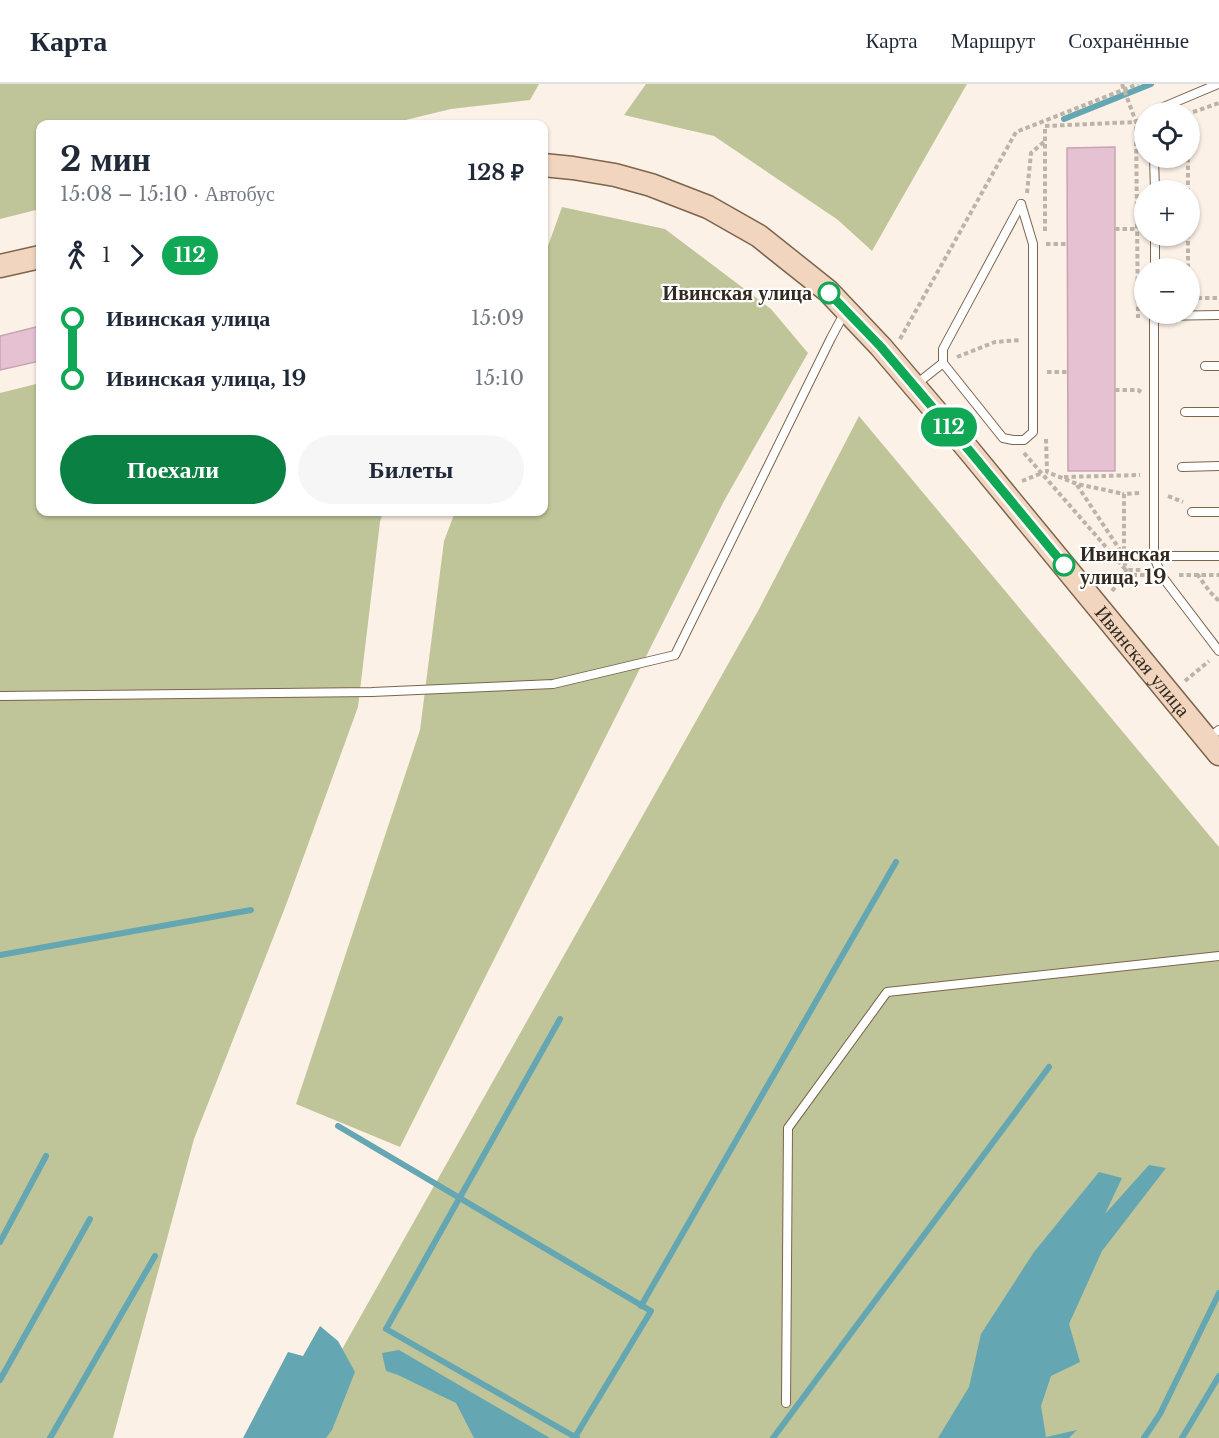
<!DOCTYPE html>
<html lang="ru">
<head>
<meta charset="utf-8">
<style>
  body { margin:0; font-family:"Libre Baskerville",serif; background:#f6f6f7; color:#1f2937; height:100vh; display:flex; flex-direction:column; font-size:22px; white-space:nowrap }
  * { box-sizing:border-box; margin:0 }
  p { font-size:20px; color:#747a83 }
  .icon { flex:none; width:33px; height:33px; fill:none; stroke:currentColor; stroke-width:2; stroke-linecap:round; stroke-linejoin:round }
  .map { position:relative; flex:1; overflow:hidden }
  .panel { position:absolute; left:36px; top:36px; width:512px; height:396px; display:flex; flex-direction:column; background:#fff; border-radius:12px; box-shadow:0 2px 4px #0004 }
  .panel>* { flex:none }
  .badge { padding:0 12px; border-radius:20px; font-size:21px; line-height:39px }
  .tools { position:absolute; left:1134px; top:18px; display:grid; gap:12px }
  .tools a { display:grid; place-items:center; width:66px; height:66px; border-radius:50%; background:#fff; box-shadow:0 2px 4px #0004; font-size:30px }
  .map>.badge { position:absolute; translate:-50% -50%; box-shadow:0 0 0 3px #fff }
  .legs { display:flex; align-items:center; gap:9px; height:66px; padding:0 24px; font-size:20px }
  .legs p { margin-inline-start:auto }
  .overview { display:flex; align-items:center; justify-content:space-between; height:102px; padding:0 24px }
  h1 { font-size:33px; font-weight:700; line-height:45px }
  .cta { display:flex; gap:12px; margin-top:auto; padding:12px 24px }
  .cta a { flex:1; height:69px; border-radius:36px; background:#0b8043; color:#fff; font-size:24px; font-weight:700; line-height:69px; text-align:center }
  .cta a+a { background:#f6f6f7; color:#1f2937 }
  ul { padding:0 24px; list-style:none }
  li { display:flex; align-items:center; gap:21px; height:60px; font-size:22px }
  li i { display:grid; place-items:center; width:9px; height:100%; margin:0 8px; background:currentColor }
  li i::after { content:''; width:15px; height:15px; margin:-8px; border:4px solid; border-radius:50%; background:#fff }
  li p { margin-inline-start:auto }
  li:first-child i { background:linear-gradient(#0000 50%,currentColor 0) }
  li:last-child i { background:linear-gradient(currentColor 50%,#0000 0) }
  header { display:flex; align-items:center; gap:36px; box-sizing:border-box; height:84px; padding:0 30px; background:#fff; border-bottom:2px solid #e0e1e3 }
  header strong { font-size:28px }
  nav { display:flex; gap:33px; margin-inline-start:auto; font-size:21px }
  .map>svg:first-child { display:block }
  .green { fill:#c0c599 }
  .water { fill:#64a6b1 }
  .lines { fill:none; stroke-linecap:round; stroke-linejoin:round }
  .stream { stroke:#64a6b1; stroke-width:6 }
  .building { fill:#e5c1d2; stroke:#c7a4b4; stroke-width:1.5 }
  .lane-casing { stroke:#7c644d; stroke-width:10 }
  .secondary-casing { stroke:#7c644d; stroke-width:25 }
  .path { stroke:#bdb3a9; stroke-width:4; stroke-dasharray:4.5 3; stroke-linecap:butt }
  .lane { stroke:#fff; stroke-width:8 }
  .secondary { stroke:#f1d5be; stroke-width:22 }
  .line-1-casing { stroke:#fff; stroke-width:14 }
  .line-1 { stroke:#10a855; stroke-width:9 }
  .stop-1-dot { fill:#fff; stroke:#10a855; stroke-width:3 }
  .labels { text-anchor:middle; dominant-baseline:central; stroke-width:4.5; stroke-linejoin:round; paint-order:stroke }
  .stop-label { font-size:20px; font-weight:bold; fill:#33291f; stroke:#fff; text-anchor:end }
  .street-label { font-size:20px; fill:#33291f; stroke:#fff }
</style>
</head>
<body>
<header>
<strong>Карта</strong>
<nav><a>Карта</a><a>Маршрут</a><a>Сохранённые</a></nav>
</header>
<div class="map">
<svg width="1219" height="1354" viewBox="0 0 1219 1354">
  <rect width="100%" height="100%" fill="#fcf1e7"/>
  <g class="green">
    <polygon points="0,0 539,0 530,16 451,25 389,40 40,40 40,125 0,135"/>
    <polygon points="646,0 967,0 872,167 838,136 714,52 624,31"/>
    <polygon points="562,123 665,145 771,225 808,269 724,417 400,1063 296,1020 420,646 444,457 455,428 543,428 543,176"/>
    <polygon points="40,299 40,428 383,428 380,438 358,623 286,821 194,1055 113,1354 0,1354 0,309"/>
    <polygon points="859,332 1219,763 1219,1354 292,1354 758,527"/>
  </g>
  <g class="water">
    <polygon points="1149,1081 1166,1084 1102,1167 1069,1240 1080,1278 1051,1292 1041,1322 1046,1353 1077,1346 1069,1354 938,1354 969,1303 981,1250 1034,1168 1099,1088 1122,1094 1105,1130"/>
    <polygon points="320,1242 338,1257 355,1288 332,1346 326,1354 243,1354 288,1268 303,1272"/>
    <polygon points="399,1266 550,1354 474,1354 456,1319 398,1291 386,1287 382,1269"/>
  </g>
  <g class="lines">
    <g class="stream">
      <polyline points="1064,35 1151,0"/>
      <polyline points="0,871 251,826"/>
      <polyline points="560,935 386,1245 577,1354"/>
      <polyline points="338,1042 651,1227 575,1353"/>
      <polyline points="0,1158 46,1072"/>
      <polyline points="641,1222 896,778"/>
      <polyline points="0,1296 90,1135"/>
      <polyline points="50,1354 155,1172"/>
      <polyline points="773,1354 1049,983"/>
      <polyline points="1144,1354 1160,1330 1219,1209"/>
      <polyline points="1182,1354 1219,1292"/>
    </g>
  </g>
  <g class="building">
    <polygon points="1115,63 1115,387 1068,387 1067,64"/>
    <polygon points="40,242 40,277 0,286 0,252"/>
  </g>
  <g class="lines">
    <g class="lane-casing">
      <g id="lane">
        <polyline points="1154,28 1154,27 1218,0"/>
        <polyline points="1154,74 1155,106"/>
        <polyline points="1155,152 1155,184"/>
        <polyline points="1154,230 1154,472 1161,491 1219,567"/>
        <polyline points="1154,232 1219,231"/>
        <polyline points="943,279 1003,354 1013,356 1024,356 1033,348 1033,160 1021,120"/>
        <polyline points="1205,282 1219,282"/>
        <polyline points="914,302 943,279 943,265 1021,120"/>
        <polyline points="1185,328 1219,328"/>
        <polyline points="1182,383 1219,382"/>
        <polyline points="1192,428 1219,428"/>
        <polyline points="1154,472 1219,472"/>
        <polyline points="0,612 372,608 553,600 675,571 831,254 845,228"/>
        <polyline points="1207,655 1219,646"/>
        <polyline points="786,1319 788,1044 887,908 1219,872"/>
      </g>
    </g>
    <g class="secondary-casing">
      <g id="secondary">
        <path id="s1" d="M543,81L573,84L615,91L651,101L708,123L759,152L828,207L881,263L968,365L1219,670"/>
        <polyline points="0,182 40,173"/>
      </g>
    </g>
    <g class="path">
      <polyline points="1122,0 1136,38 1138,234"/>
      <polyline points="1193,28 1219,19"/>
      <polyline points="1188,74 1188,106"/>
      <polyline points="1027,109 1031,69 1045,57"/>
      <polyline points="1136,130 1144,129"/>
      <polyline points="1115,145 1136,145"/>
      <polyline points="1045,147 1045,42 1136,38 1144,33"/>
      <polyline points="1046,160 1067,160"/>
      <polyline points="1188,184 1188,152"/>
      <polyline points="1137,198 1144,199"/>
      <polyline points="1190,214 1219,214"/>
      <polyline points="900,255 1016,48 1138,0"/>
      <polyline points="957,273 995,258 1021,256"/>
      <polyline points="1047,288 1067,288"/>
      <polyline points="1115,306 1138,306 1141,308"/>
      <polyline points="1046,355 1047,388 1077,400 1124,410"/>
      <polyline points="1024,369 1126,486 1146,486"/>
      <polyline points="1064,393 1140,391"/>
      <polyline points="1022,397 1042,389"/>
      <polyline points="1077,401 1124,472"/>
      <polyline points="1168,412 1183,418"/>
      <polyline points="1197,490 1210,508 1219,517"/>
      <polyline points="1125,491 1148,491"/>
      <polyline points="1179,491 1219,491"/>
      <polyline points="1112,507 1125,491 1126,486 1124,473 1124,410 1140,409"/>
      <polyline points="1185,597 1209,577"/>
    </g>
    <use href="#lane" class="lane"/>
    <use href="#secondary" class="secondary"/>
  </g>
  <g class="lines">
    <g class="line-1-casing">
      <polyline id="line-1" points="829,209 881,263 968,365 1064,481"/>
    </g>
    <use href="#line-1" class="line-1"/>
  </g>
  <g class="stop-1-dot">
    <circle cx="829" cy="209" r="10"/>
    <circle cx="1064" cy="481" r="10"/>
  </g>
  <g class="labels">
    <g class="stop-label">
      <text x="812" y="209">Ивинская улица</text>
      <text x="1080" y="470" text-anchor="start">Ивинская<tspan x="1080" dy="23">улица, 19</tspan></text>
    </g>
    <g class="street-label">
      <text stroke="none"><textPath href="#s1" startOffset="804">Ивинская улица</textPath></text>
    </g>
  </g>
</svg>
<div class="tools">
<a><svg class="icon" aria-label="locate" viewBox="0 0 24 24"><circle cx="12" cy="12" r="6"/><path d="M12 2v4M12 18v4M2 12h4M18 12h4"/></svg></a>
<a>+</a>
<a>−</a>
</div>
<b class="badge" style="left:949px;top:343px;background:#10a855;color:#fff">112</b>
<section class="panel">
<div class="overview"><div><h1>2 мин</h1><p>15:08 – 15:10 · Автобус</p></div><b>128 ₽</b></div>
<div class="legs"><svg class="icon" aria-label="walk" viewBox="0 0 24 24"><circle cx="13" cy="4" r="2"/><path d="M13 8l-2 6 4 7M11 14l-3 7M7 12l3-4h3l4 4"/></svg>1<svg class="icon" aria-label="forward" viewBox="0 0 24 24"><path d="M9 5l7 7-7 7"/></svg><b class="badge" style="background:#10a855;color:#fff">112</b></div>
<ul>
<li><i style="color:#10a855"></i><b>Ивинская улица</b><p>15:09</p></li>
<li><i style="color:#10a855"></i><b>Ивинская улица, 19</b><p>15:10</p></li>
</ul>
<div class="cta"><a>Поехали</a><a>Билеты</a></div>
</section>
</div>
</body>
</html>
